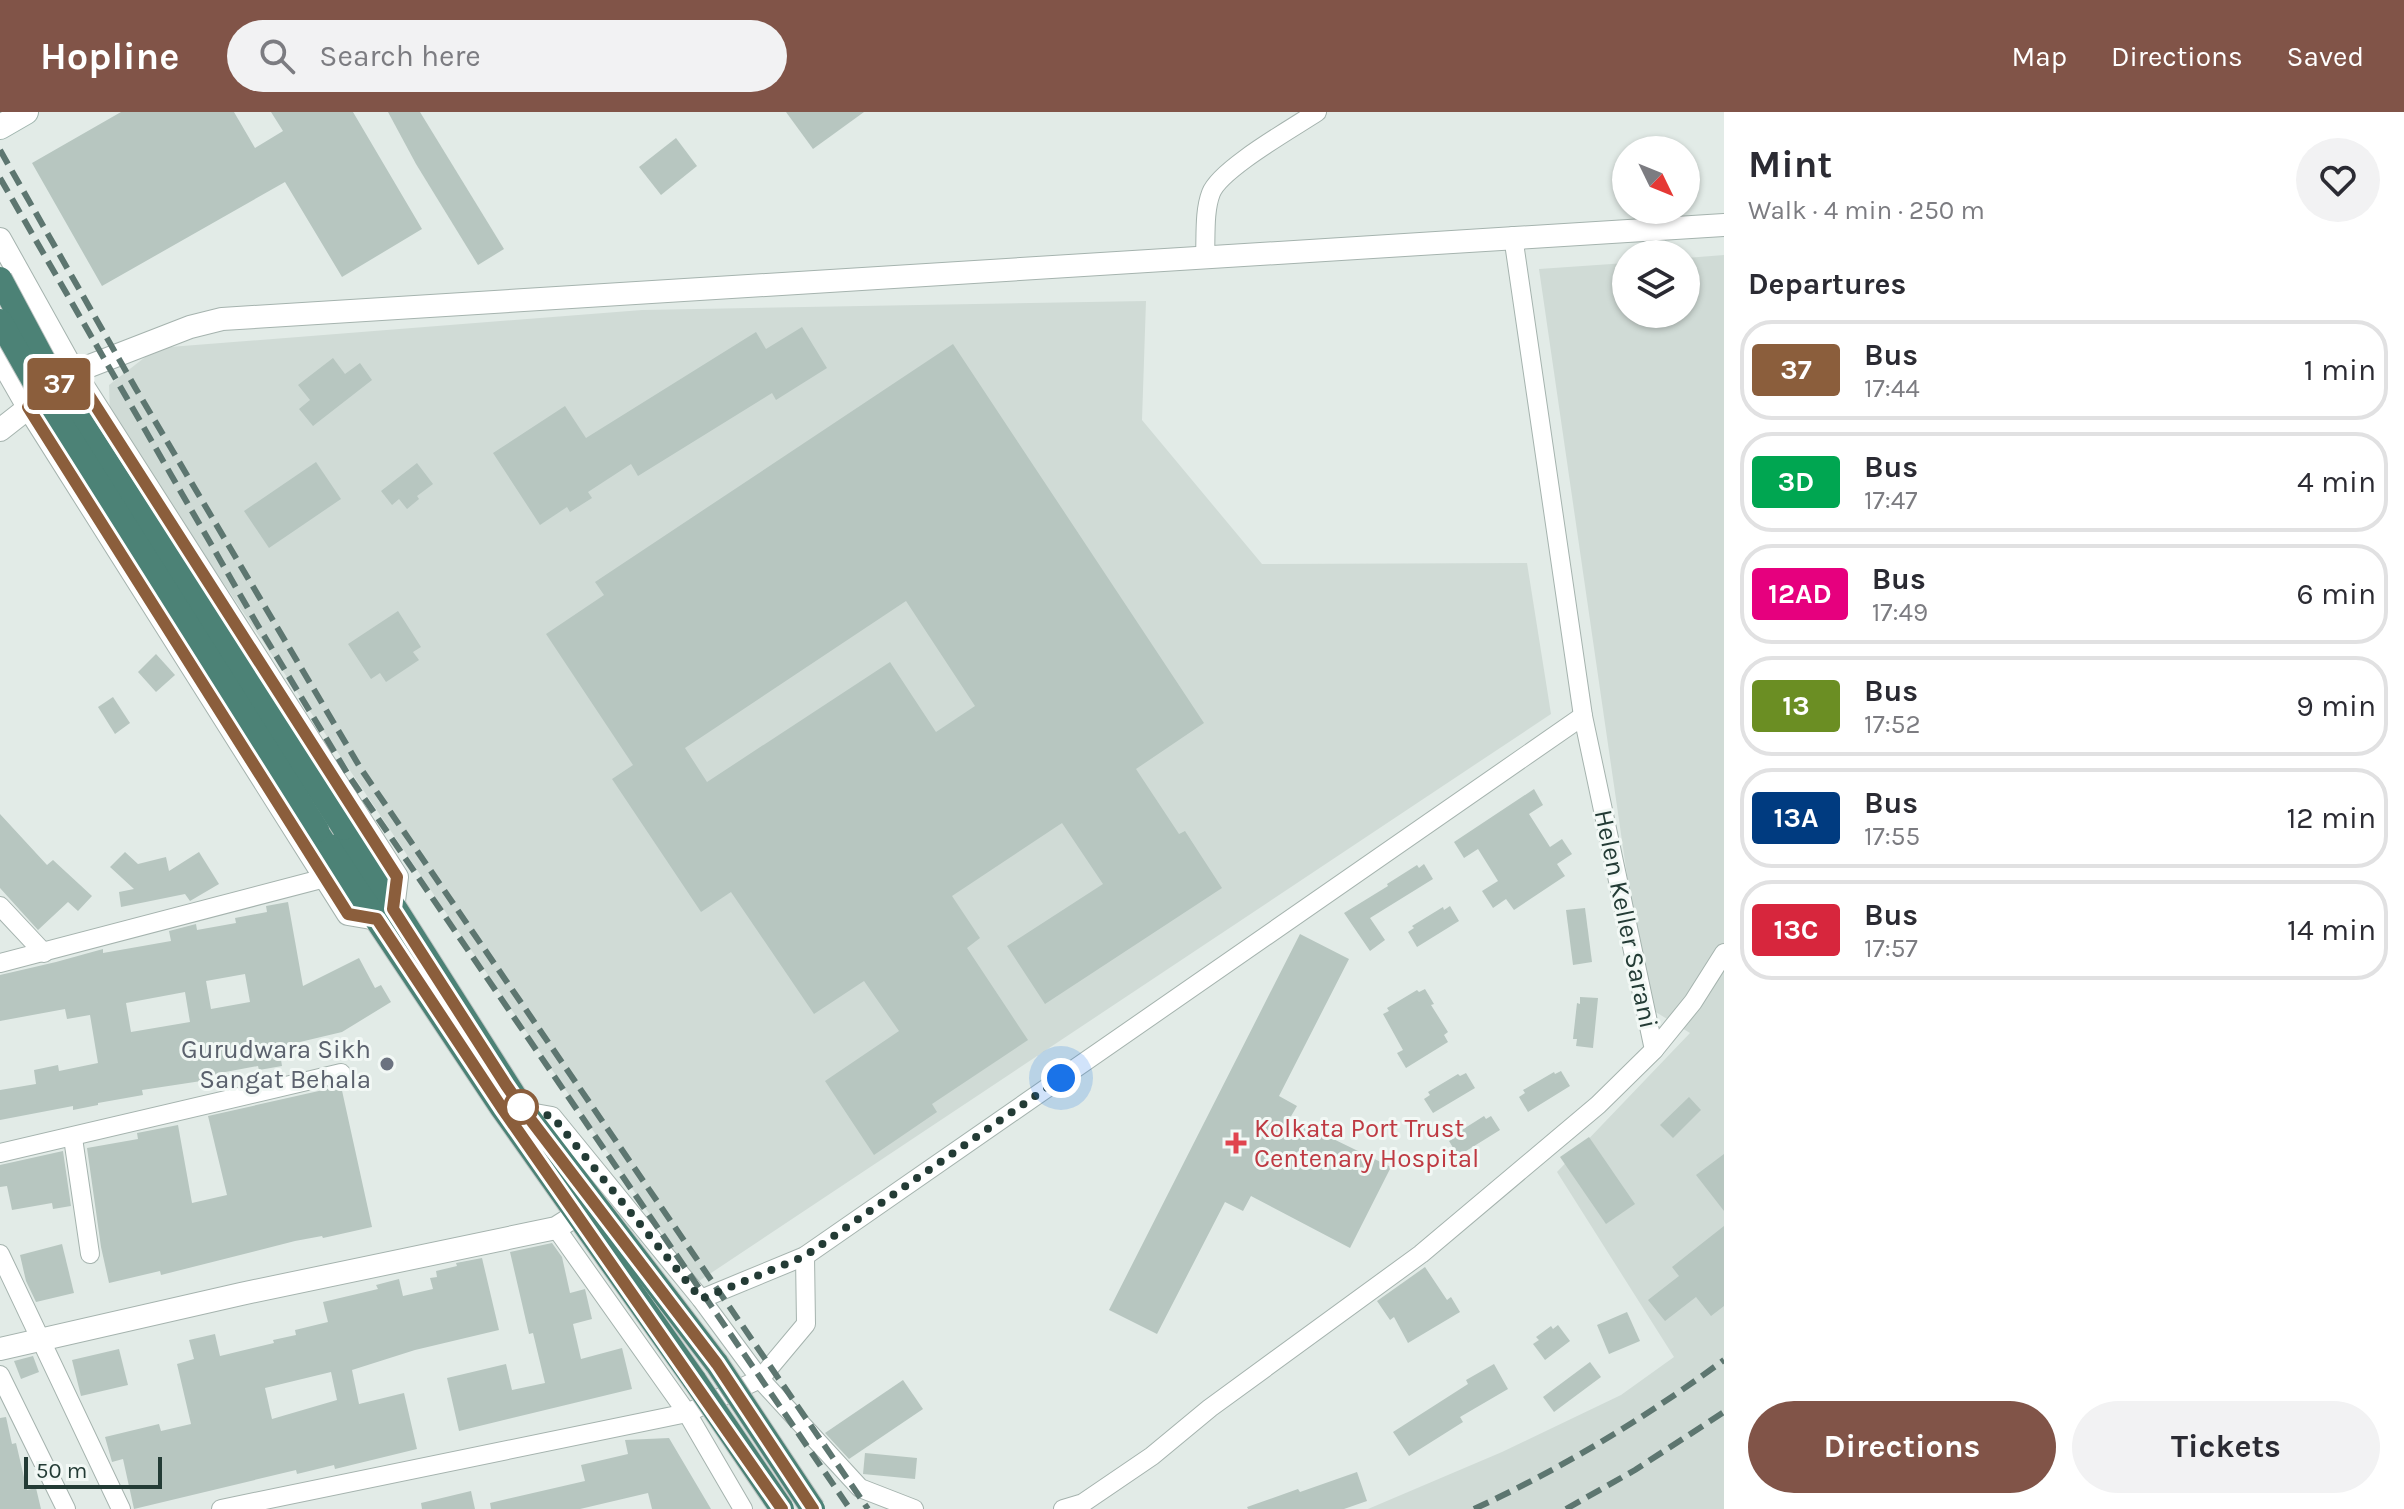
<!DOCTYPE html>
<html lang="en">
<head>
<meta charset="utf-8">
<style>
  body { margin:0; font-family:Karla,sans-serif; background:#f2f2f3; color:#2b2b33; height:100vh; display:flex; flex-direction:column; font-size:30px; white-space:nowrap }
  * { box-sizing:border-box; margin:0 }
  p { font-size:26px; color:#7c7c81 }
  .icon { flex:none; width:44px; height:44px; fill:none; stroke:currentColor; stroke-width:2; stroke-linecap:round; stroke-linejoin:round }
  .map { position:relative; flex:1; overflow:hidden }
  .drawer { display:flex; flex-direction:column; background:#fff; width:680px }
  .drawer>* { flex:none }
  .badge { padding:0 16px; border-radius:6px; font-size:28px; line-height:52px }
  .needle { width:52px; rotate:133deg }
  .buttons { position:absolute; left:1612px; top:24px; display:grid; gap:16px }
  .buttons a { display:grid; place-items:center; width:88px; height:88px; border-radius:50%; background:#fff; box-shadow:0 2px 6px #0004; font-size:40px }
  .scale { position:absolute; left:24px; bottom:20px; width:138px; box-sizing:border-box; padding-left:8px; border:4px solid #233b35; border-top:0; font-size:22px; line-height:28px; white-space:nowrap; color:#233b35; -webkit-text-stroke:6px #f2f8f5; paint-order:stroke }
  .you { position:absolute; width:40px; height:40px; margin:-20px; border:6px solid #fff; border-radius:50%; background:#1a73e8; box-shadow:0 0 0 12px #1a73e833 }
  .map>.badge { position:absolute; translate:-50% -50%; box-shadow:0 0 0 4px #fff }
  h2 { padding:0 24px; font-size:30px; line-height:72px }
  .round { display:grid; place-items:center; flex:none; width:84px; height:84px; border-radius:42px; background:#f2f2f3 }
  .overview { display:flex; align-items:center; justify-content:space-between; height:136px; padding:0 24px }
  h1 { font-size:38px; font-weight:700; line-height:60px }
  .button { display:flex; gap:16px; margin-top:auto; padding:16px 24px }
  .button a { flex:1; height:92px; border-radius:48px; background:#815448; color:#fff; font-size:32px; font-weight:700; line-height:92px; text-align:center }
  .button a+a { background:#f2f2f3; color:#2b2b33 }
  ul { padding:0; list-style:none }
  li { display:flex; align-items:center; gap:24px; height:100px; margin:0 16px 12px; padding:0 8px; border:4px solid #e1e1e2; border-radius:32px }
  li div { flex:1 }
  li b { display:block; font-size:30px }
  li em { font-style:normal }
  li .badge { min-width:88px; font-weight:700; text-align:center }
  header { display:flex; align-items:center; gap:48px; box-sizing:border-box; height:112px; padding:0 40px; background:#815448; color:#fff }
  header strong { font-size:38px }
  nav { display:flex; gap:44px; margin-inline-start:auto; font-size:28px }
  .search { width:560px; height:72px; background:#f2f2f3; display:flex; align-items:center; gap:20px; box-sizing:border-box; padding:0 28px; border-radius:44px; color:#7c7c81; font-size:30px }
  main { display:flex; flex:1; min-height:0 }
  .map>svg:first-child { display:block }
  .built { fill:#d0dbd6 }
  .building { fill:#b7c6c0; fill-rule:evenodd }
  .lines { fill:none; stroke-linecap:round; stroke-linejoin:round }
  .minor-casing { stroke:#a5b3ae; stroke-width:20 }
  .tertiary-casing { stroke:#a5b3ae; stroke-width:24 }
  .secondary-casing { stroke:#a1b6af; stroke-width:26 }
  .trunk-casing { stroke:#c1c8c6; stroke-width:26 }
  .minor { stroke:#fff; stroke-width:18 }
  .tertiary { stroke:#fff; stroke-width:22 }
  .secondary { stroke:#fff; stroke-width:24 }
  .trunk { stroke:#4c8276; stroke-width:24 }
  .rail { stroke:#5d7670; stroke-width:6; stroke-dasharray:16 8; stroke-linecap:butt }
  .trunk-bridge-casing { stroke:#c1c8c6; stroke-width:26; stroke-linecap:butt }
  .trunk-bridge { stroke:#4c8276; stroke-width:24 }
  .line-casing { stroke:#fff; stroke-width:18 }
  .line { stroke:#8b5e3c; stroke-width:12 }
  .walk { stroke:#233b35; stroke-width:8; stroke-dasharray:0 14.4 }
  .worship-dot { fill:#6b7280; stroke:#f2f8f5; stroke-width:3 }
  .stop-dot { fill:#fff; stroke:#8b5e3c; stroke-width:4 }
  .health-dot { fill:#e0444e; stroke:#f2f8f5; stroke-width:3 }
  .labels { text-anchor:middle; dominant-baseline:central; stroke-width:6; stroke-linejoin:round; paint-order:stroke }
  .street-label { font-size:26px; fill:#233b35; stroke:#f2f8f5 }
  .worship-label { font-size:26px; fill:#5b616d; stroke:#f2f8f5; text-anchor:end }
  .health-label { font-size:26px; fill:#be3a42; stroke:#f2f8f5; text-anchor:start }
</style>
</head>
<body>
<header>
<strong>Hopline</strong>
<div class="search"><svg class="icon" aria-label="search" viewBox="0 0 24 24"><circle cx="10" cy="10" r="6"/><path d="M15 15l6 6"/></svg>Search here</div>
<nav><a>Map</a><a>Directions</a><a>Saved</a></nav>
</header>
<main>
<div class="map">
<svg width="1724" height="1397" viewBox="0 0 1724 1397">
  <rect width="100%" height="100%" fill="#e2ebe7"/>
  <g class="built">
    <polygon points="1724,143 1724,1397 1368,1397 1502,1340 1621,1283 1674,1245 1557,1060 1690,921 1646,894 1539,157 1626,151 1626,202 1686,202 1686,146"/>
    <polygon points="1146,189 1142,308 1262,452 1527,451 1551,602 696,1171 110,303 109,273 157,236 642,198"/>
  </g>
  <g class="building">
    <polygon points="121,0 234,0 255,36 283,19 271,0 353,0 422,117 342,165 285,70 102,174 32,51"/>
    <polygon points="388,0 420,0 504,137 478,153 416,52"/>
    <polygon points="786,0 864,0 813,37"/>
    <polygon points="676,26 697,54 661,83 639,55"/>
    <polygon points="802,215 827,256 776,288 772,281 638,364 631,352 588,380 592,386 570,400 567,395 540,413 493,341 565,294 586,326 756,220 766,237"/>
    <path d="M953,232L1204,611L1136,657L1179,722L1185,719L1222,776L1045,892L1007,834L1103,772L1062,711L952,784L980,826L967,836L1028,928L932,992L937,1000L874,1043L825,969L899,919L864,869L814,902L731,780L701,800L612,667L633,653L546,522L604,483L595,470ZM906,489L975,594L936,620L890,550L707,670L685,636Z"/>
    <polygon points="333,246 345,262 360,251 372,268 313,314 299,297 310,288 298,273"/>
    <polygon points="316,350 341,387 269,436 244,399"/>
    <polygon points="417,351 433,372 417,384 419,387 407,397 399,387 392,393 381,379"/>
    <polygon points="398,499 421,535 413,540 419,548 386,570 380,561 371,567 348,532"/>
    <polygon points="156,542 175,563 156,580 138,560"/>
    <polygon points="113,585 130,611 115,622 98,595"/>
    <polygon points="1534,677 1543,693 1529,702 1550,735 1562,727 1572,742 1557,752 1565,764 1514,798 1506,787 1493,796 1482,779 1498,769 1478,737 1464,746 1454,730"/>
    <polygon points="0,702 47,753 53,748 92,784 78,799 68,790 38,818 0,776"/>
    <polygon points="125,740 138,752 166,745 169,759 199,740 219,772 190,789 185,782 121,795 119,780 134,777 110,755"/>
    <polygon points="1424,752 1433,767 1370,806 1385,828 1370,839 1344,801 1388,774 1387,772 1417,753 1419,756"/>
    <path d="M288,790L303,874L359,846L375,876L381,873L391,890L342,920L279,935L282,954L259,958L258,954L220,961L221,966L142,978L143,983L98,991V993L73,998V994L0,1008V978L36,972L34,958L58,953L59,959L98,951L90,903L67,907L65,897L0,909V863L56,850L103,837V841L171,829L169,819L196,812L197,818L236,811L235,806L267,800L266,794ZM245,862L250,890L211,897L206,869ZM185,880L190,910L131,920L126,891Z"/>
    <polygon points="1450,794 1459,809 1417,835 1408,820 1414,816 1412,814 1443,795 1444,798"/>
    <polygon points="1585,796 1592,850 1573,853 1566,798"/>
    <polygon points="1300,822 1349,847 1279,984 1297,994 1290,1006 1391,1055 1350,1136 1251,1084 1243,1099 1225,1090 1157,1222 1109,1198"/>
    <polygon points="1425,877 1434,892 1431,893 1448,920 1444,923 1448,930 1406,956 1397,941 1403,938 1383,902 1389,899 1387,896 1417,878 1419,880"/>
    <polygon points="1580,885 1598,886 1593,936 1576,934 1577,927 1573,927 1577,891 1580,892"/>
    <polygon points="1561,959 1570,974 1528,1000 1519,985 1525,981 1523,978 1554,960 1555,962"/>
    <polygon points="1466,961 1475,976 1433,1001 1424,987 1430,983 1428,980 1458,962 1460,964"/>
    <polygon points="341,974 372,1115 323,1126 322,1124 295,1129 161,1163 160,1159 109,1171 101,1135 87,1036 138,1027 137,1021 178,1013 192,1091 227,1083 208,1004"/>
    <polygon points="1689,985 1701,998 1673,1026 1660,1013"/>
    <polygon points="1484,1004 1486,1007 1491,1004 1500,1018 1458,1044 1449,1029 1455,1026 1454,1023"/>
    <polygon points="1589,1025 1635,1092 1606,1112 1560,1045"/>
    <polygon points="63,1039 71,1094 53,1097 52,1091 12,1098 7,1074 0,1075 0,1053"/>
    <polygon points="1724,1042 1724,1099 1696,1063"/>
    <polygon points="1724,1114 1724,1194 1711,1204 1696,1185 1665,1209 1648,1188 1679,1164 1672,1155"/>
    <polygon points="552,1131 562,1145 570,1181 585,1177 592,1207 573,1212 581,1247 622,1236 632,1277 459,1319 447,1266 506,1252 512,1278 545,1271 533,1221 529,1222 510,1140"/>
    <polygon points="62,1132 74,1181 36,1190 26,1169 20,1143"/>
    <path d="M482,1146L499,1218L415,1238L352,1258L359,1292L404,1281L417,1337L335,1357L334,1353L297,1362L296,1358L134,1397L123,1347L112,1350L105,1325L159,1312L161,1319L191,1312L177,1252L194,1247L189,1228L215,1222L220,1244L274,1231L273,1228L296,1223L295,1218L328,1210L323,1190L378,1177L376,1173L399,1167L403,1184L433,1177L430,1166L437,1165L436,1159L457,1154L456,1151ZM331,1260L337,1288L272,1307L265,1276Z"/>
    <polygon points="1425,1155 1447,1188 1451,1185 1460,1200 1408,1231 1394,1205 1390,1208 1377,1189"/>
    <polygon points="1627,1200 1640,1229 1609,1242 1597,1213"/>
    <polygon points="1558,1213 1570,1229 1545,1248 1533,1232 1539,1228 1536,1225 1551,1214 1553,1217"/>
    <polygon points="119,1237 128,1273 81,1284 72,1248"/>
    <polygon points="33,1244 39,1260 21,1267 14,1249"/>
    <polygon points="1590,1250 1601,1265 1554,1300 1543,1285"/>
    <polygon points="1494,1252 1508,1277 1460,1305 1463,1310 1409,1344 1393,1320 1468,1272 1466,1268"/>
    <polygon points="903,1268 923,1297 849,1347 825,1321"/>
    <polygon points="6,1305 12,1332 16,1331 27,1378 36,1376 41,1397 0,1397 0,1306"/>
    <polygon points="669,1326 711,1397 652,1397 648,1381 580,1397 491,1397 490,1391 585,1369 581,1353 628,1342 625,1328"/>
    <polygon points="865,1341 917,1346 915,1367 863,1362"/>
    <polygon points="1357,1360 1367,1389 1344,1397 1248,1397 1247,1395 1298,1377 1300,1380"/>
    <polygon points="471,1379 475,1397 422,1397 421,1391"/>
  </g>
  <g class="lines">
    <g class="minor-casing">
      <g id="minor">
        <path d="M1205,144C1206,124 1204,99 1211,81C1220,57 1293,16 1317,0"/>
        <polyline points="0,794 44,841"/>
        <polyline points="0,851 325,766"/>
        <polyline points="1654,938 1693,890 1724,841"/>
        <polyline points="524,999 552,1004 701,1187 760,1267 860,1376 914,1397"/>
        <polyline points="73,1026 90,1142"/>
        <polyline points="0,1041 341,961"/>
        <polyline points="556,1116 687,1301 743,1397"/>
        <polyline points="0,1142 121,1397"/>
        <polyline points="701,1187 805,1144 1583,604"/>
        <polyline points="0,1263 66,1397"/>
        <polyline points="221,1397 687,1301 760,1267 806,1212 805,1144"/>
        <polyline points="1063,1397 1083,1391 1152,1344 1210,1296 1421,1142 1598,993 1654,938 1583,604 1513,124"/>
      </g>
    </g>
    <g class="tertiary-casing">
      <g id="tertiary">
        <polyline points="0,127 74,260 397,765 393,797"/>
        <polyline points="0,246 28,295 348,802 377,807"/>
        <polyline points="0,318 74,260 190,215 222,207 1724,113"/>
        <polyline points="0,1237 241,1182 556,1116 591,1094"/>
      </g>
    </g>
    <g class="secondary-casing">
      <polyline id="secondary" points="0,15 26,0"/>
    </g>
    <g class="trunk-casing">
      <g id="trunk">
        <polyline points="344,716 524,999 717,1252"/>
        <polyline points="317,718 502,996 695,1269"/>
      </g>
    </g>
    <use href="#minor" class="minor"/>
    <use href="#tertiary" class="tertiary"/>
    <use href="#secondary" class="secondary"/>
    <use href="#trunk" class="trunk"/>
    <g class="rail">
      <polyline points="0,38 136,277 361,657 868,1397"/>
      <polyline points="0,66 257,512 349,664 850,1397"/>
      <path d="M1474,1397C1563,1356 1645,1306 1724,1248"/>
      <polyline points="1566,1397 1635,1358 1724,1300"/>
    </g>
    <g class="trunk-bridge-casing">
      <g id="trunk-bridge">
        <polyline points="0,167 55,270 344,716"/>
        <polyline points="0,209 35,271 317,718"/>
        <polyline points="717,1252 813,1397"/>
        <polyline points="695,1269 782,1397"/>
      </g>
    </g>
    <use href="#trunk-bridge" class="trunk-bridge"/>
  </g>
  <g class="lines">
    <g class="line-casing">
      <polyline id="line" points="782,1397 502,996 377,807 348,802 28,295 74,260 397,765 393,797 506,973 524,999 717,1252 813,1397"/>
    </g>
    <use href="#line" class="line"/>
    <polyline class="walk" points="521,995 524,999 552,1004 701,1187 805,1144 1061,966"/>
  </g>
  <circle class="worship-dot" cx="387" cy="952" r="8"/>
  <circle class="stop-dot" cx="521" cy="995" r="16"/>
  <path class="health-dot" d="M1232 1019h8v8h8v8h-8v8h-8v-8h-8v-8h8z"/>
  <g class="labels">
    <g class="street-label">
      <text transform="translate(1626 807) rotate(78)">Helen Keller Sarani</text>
    </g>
    <g class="worship-label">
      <text x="371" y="937">Gurudwara Sikh<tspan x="371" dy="30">Sangat Behala</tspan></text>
    </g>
    <g class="health-label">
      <text x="1254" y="1016">Kolkata Port Trust<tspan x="1254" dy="30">Centenary Hospital</tspan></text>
    </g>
  </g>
</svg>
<div class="buttons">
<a><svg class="needle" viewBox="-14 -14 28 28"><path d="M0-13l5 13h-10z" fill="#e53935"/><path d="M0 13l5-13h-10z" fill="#7c7c81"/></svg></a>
<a><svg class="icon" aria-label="layers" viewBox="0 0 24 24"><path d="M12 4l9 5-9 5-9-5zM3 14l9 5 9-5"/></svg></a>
</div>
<div class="scale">50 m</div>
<div class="you" style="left:1061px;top:966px"></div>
<b class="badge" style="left:59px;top:272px;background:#8b5e3c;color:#fff">37</b>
</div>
<section class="drawer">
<div class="overview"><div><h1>Mint</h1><p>Walk · 4 min · 250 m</p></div><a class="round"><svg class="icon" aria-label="heart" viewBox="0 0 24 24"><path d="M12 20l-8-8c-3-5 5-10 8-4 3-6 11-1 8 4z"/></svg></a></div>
<h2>Departures</h2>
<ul>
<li><span class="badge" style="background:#8b5e3c;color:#fff">37</span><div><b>Bus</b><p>17:44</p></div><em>1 min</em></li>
<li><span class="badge" style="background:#00a651;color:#fff">3D</span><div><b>Bus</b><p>17:47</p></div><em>4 min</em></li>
<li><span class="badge" style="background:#e6007e;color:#fff">12AD</span><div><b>Bus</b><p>17:49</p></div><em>6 min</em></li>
<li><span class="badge" style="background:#6b8e23;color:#fff">13</span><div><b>Bus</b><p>17:52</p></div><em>9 min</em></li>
<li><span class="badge" style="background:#003b80;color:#fff">13A</span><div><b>Bus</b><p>17:55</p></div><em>12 min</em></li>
<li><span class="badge" style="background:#d7263d;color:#fff">13C</span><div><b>Bus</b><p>17:57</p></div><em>14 min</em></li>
</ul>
<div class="button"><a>Directions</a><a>Tickets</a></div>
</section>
</main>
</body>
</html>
